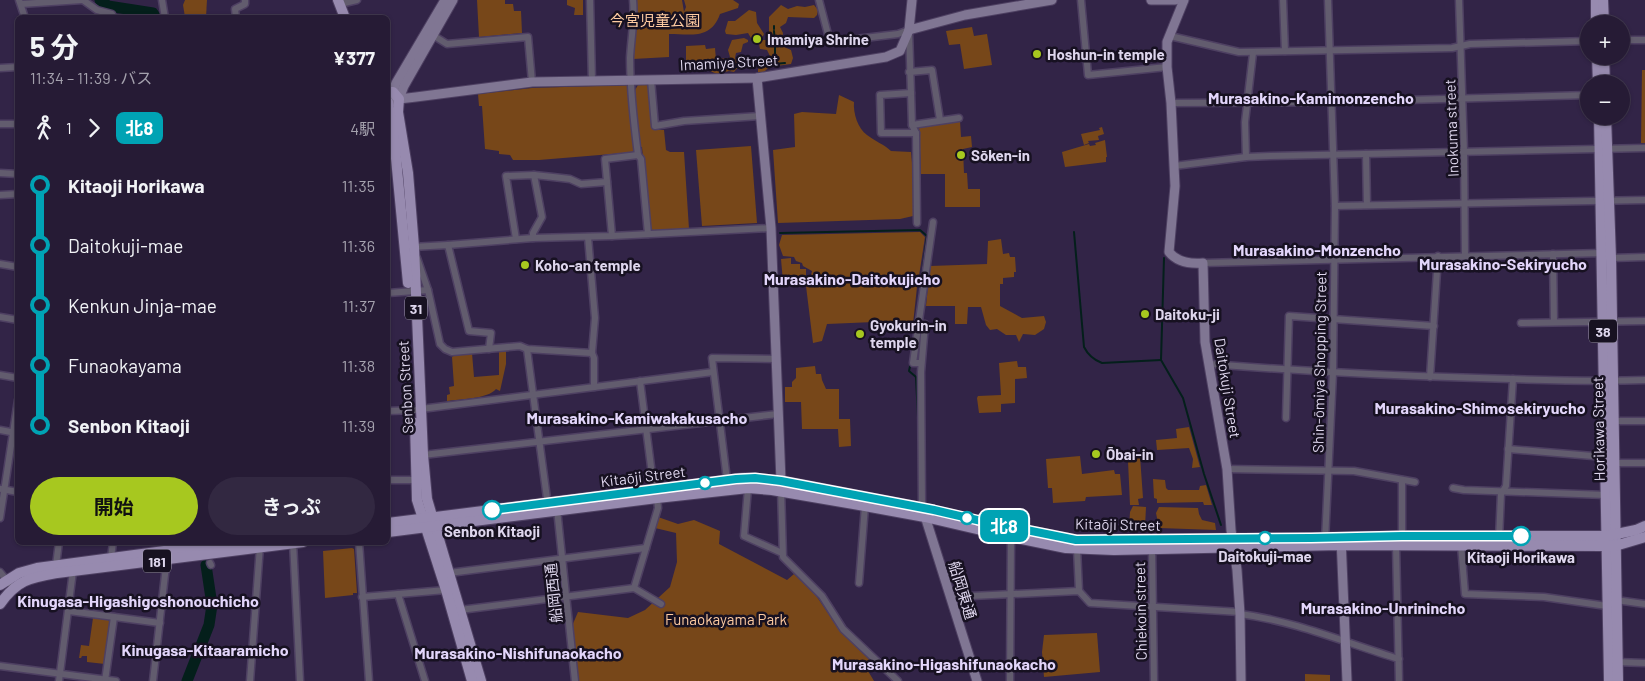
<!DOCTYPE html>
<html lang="ja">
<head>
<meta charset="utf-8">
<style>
  body { margin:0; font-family:Barlow,"Noto Sans JP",sans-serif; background:#322841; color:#f1f3f6; height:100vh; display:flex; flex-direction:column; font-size:19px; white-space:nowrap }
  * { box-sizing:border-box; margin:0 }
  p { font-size:16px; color:#a4a1ad }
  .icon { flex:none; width:28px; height:28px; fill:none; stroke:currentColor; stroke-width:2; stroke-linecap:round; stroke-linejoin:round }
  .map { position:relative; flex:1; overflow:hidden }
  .drawer { position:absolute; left:15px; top:15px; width:375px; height:530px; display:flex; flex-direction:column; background:#261b35; border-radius:8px; box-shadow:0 1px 4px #0004,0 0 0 1px #423950 }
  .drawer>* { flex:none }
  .badge { padding:0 10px; border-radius:8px; font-size:18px; line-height:32px }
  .buttons { position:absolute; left:1580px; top:15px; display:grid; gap:10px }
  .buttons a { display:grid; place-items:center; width:50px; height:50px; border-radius:50%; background:#261b35; box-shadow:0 1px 4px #0004,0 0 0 1px #423950; font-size:25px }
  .map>.badge { position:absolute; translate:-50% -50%; box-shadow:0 0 0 2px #fff }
  .legs { display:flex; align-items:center; gap:8px; height:55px; padding:0 15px; font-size:16px }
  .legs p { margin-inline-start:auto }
  .summary { display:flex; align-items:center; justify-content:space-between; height:85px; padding:0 15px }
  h1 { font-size:28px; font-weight:700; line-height:38px }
  .button { display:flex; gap:10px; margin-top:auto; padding:10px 15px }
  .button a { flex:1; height:58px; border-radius:30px; background:#a7c81f; color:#111; font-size:20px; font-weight:700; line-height:58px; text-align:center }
  .button a+a { background:#322841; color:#f1f3f6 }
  ul { padding:0 15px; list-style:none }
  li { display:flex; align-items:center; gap:18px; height:60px; font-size:19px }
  li i { display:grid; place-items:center; width:8px; height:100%; margin:0 6px; background:currentColor }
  li i::after { content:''; width:12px; height:12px; margin:-6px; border:4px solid; border-radius:50%; background:#261b35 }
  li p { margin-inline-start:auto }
  li:first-child i { background:linear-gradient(#0000 50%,currentColor 0) }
  li:last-child i { background:linear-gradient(currentColor 50%,#0000 0) }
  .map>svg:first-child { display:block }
  .green { fill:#774719 }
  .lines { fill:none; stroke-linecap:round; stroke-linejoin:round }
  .stream { stroke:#041f1b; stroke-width:2 }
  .river { stroke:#041f1b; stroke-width:11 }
  .street-casing { stroke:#4e4062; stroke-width:9 }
  .secondary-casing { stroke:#4e4062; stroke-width:11 }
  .primary-casing { stroke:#4e4062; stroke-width:12 }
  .street { stroke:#625c6e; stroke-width:6 }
  .secondary { stroke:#807693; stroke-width:9 }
  .primary { stroke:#978aaf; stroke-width:10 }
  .line-1-casing { stroke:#fff; stroke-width:11 }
  .line-1 { stroke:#00a3b4; stroke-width:8 }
  .poi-dot { fill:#a7c81f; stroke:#171121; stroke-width:2 }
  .stop-1-dot { fill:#fff; stroke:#00a3b4; stroke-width:2.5 }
  .labels { text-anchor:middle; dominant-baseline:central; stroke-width:5; stroke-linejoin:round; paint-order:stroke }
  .shield { fill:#171121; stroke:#a29bb0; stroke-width:1 }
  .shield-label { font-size:14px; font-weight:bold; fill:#ded6ed }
  .park-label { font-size:15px; fill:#fecba1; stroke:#171121 }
  .poi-label { font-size:15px; font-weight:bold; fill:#ded6ed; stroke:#171121; text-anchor:start }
  .street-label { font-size:15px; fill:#ded6ed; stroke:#171121 }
  .stop-label { font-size:15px; font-weight:bold; fill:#ded6ed; stroke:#171121 }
  .neighbourhood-label { font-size:16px; font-weight:bold; fill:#e3d6fb; stroke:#171121 }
</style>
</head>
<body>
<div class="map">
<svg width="1645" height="681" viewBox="0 0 1645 681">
  <rect width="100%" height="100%" fill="#322447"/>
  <g class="green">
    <polygon points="185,0 207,0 206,17 185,17 183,5"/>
    <polygon points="505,0 505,4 513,4 514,11 521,11 522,33 479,37 477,0"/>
    <polygon points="567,0 583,0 583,15 574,15 575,8 567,5"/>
    <path d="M635,0H682L684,12L686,7L684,0H733L739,4L738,8L720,14C711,40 690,34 669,34V57L633,59Z"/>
    <polygon points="781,5 788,9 797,6 805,7 814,5 818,10 817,15 814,18 788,17 786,23 780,27 783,33 782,39 777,40 772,37 769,32 769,17"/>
    <polygon points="749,10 756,12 757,23 764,34 763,36 754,43 748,33 736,35 726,34 725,31 728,21 735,21"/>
    <polygon points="972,27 974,36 987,34 992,65 964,69 960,44 949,45 946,31"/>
    <polygon points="744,38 748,40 748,42 743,44 741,52 736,53 735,58 739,66 734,72 729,71 717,74 710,71 711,66 686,67 686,46 705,45 706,49 715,48 716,60 717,59 729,58 730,57 728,50 732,40"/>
    <polygon points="762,40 768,40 791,50 793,58 791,64 769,67 764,72 758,73 758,69 761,66 772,60 767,50 760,49 759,44"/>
    <polygon points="1642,70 1645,70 1645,143 1641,143"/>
    <polygon points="628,85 636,152 539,160 513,160 510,155 499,154 499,151 485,149 482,106 479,106 478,94 532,88"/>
    <polygon points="638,85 649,85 653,130 664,130 666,150 670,152 684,152 689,229 650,231 642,147 638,147 634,92"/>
    <path d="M839,95L854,102C853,113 858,129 867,135C876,142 882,143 891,151L911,152L914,184L913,216L900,219L778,223L773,150L795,147L794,114L802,112L836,114Z"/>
    <polygon points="960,121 961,137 971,136 972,147 963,149 964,173 967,173 968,189 980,189 980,207 945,207 945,174 921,174 919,127 940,123"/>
    <polygon points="1102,127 1104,134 1098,136 1099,140 1088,141 1089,143 1084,145 1081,134 1100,130 1099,128"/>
    <polygon points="1105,140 1107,157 1106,157 1106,162 1065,167 1062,152 1089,144 1090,146 1096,145 1095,143"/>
    <polygon points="751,146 757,223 702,226 696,150"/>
    <polygon points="920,232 925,237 919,276 905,277 904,283 917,287 913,324 884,326 874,322 827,324 822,341 813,343 806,286 810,279 812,271 803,266 802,263 796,261 794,257 783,256 779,245 782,235"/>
    <polygon points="1001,239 1003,254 1009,253 1010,257 1015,257 1016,272 1014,272 1014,277 1003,278 1003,284 1000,284 1000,306 1022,318 1044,316 1046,322 1044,329 1035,335 1023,334 1019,342 1016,335 1006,335 997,329 990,330 986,325 981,307 968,307 967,324 955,324 955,306 926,306 930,266 987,264 988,241"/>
    <polygon points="791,258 791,264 800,264 800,269 806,269 806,281 783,282 781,259"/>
    <path d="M499,351H506V364L500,391L496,389C488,399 460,399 447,401V395L450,394L449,387L454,386L452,357L455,355L472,353L474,377L499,375Z"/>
    <polygon points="1017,361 1018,367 1026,367 1027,378 1015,379 1015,403 1001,404 1001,412 979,413 977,398 978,396 1001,395 999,363"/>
    <polygon points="815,366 816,374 821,374 822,380 826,389 839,389 839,419 850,419 851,446 839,447 838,429 802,429 801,402 785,402 785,387 792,387 792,382 796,378 796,368"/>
    <polygon points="1189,427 1200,467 1192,468 1193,459 1189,448 1157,450 1156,440 1177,438 1176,429"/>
    <polygon points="1080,456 1082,474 1114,470 1115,474 1120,474 1122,495 1086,497 1085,501 1053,503 1052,488 1048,488 1046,459"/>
    <polygon points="1133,456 1140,456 1143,498 1138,499 1139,505 1130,505 1128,461 1133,460"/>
    <polygon points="1153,479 1165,480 1166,488 1168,490 1199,490 1200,486 1206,485 1212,505 1204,505 1203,502 1157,503 1157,499 1154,498"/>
    <polygon points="1133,506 1146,507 1145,527 1139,529 1129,528 1130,512"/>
    <polygon points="1159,507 1198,508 1199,514 1202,520 1215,523 1216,530 1159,528 1156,513"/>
    <polygon points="658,517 678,524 694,520 720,531 719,544 787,580 794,574 815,594 841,632 874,664 868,671 874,681 578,681 572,626 578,612 628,618 645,610 670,587 677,562 676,533 655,528"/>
    <polygon points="352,548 354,549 357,593 353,593 353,595 325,598 323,551"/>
    <polygon points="93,618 108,620 111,623 105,664 87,662 87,656 82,656 81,658 79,658 81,645 89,646"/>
    <polygon points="1097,633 1100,672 1044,677 1042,652 1044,635"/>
    <polygon points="1305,674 1330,675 1330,681 1305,681"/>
  </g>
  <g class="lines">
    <g class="stream">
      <polyline points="774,26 774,29"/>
      <polyline points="774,31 775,43"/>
      <polyline points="775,45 775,61"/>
      <polyline points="762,65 785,63"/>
      <polyline points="731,67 745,67"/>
      <polyline points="748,67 752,67"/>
      <path d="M1074,232L1084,347C1088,355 1094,360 1102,363L1161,360"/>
      <polyline points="780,233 920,230 927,236 918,308"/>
      <polyline points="1164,258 1161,360 1183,398 1204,474 1221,525"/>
      <polyline points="911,362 909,371 916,377 918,417"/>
    </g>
    <g class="river">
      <polyline points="100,0 108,6 153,13 156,18"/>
      <polyline points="187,681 209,625 212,605 206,565"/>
    </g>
    <g class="street-casing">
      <g id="street">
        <polyline points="19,0 25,18"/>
        <polyline points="83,0 97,10 112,14 113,18"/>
        <polyline points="162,0 165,18"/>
        <polyline points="590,0 592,81"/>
        <path d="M633,0C635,19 631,39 630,58C630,91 634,124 638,155L641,159L648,234"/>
        <polyline points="819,0 830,42 898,34 909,30 912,125 916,133 917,223"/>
        <polyline points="1081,0 1088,75 1167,67"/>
        <polyline points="1283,0 1285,51"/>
        <polyline points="1459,0 1464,151 1465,256"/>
        <polyline points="21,4 82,0"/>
        <polyline points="340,4 357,0"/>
        <polyline points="236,18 235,9 245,4 245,0"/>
        <polyline points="431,34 447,44 528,37 532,82"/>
        <polyline points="1170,36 1239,52 1452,48 1470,44 1589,41"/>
        <polyline points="1621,40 1645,40"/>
        <polyline points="0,68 18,67"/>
        <polyline points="909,72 932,70 940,120"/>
        <polyline points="651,80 655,126 684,121 760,116"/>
        <polyline points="911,93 880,95 881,133 916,133"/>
        <polyline points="1171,103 1333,102 1589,95"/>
        <polyline points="0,124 18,124"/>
        <polyline points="912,125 959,118"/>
        <polyline points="1366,154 1367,205"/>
        <polyline points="1246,157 1245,122 1253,53"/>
        <polyline points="1174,166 1246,157 1270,156 1645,148"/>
        <polyline points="0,173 18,174"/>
        <polyline points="0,195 18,194"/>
        <polyline points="1335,206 1645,200"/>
        <polyline points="612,236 605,159 638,155"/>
        <polyline points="588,237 595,318 592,353 594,358 594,387"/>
        <polyline points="533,238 533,233 542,217 534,175"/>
        <polyline points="516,239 506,176 534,175 553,177 570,179 581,184 607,182"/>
        <polyline points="448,245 533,238 612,236 771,228"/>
        <polyline points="412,247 448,245 469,331 491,333 489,349"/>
        <polyline points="1553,254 1554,322"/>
        <polyline points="417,258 428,290"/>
        <polyline points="1203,263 1602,253 1611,258 1645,257"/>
        <polyline points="0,264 18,267"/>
        <polyline points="388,293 428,290 440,344 445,349 452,352 520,346 527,349 592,353"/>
        <polyline points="0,317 18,320"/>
        <polyline points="1521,323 1645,321"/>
        <polyline points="918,325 925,324 921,372 922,508"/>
        <polyline points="527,349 548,506"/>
        <polyline points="921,363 913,363 933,222"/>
        <path d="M1210,364C1300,371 1389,376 1479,378C1534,380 1589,382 1645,380"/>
        <polyline points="0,375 18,378"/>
        <polyline points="1430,377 1438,256"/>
        <polyline points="421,409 713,372"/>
        <polyline points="388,411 415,410"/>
        <polyline points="1286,418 1289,316 1434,326"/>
        <polyline points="1613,421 1645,421"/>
        <polyline points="0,430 16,433"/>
        <polyline points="1508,449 1605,457 1614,463 1645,463"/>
        <polyline points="423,455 778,414"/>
        <polyline points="1227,469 1354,471 1415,482"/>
        <polyline points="388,480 416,480"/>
        <polyline points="727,480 712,358 777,359"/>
        <polyline points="748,488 744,536 782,553"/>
        <polyline points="1453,488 1464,490 1606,495"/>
        <polyline points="1,489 18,492"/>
        <polyline points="781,489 783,557 822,596 843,629 898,681"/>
        <polyline points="557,509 575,681"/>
        <polyline points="0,518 18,400"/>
        <polyline points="1402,536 1402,480"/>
        <polyline points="1499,539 1501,494 1506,486 1513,379"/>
        <polyline points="1325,541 1333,373 1335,206 1328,0"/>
        <polyline points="293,542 300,681"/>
        <polyline points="359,542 369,681"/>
        <polyline points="1396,545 1399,681"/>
        <polyline points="1461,545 1465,594 1544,597 1607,606 1616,600 1645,604"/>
        <polyline points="1152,547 1154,681"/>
        <polyline points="1077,549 1079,591"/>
        <polyline points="111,558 113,542"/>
        <polyline points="210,563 211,565"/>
        <polyline points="56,565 59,542"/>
        <polyline points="0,572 9,583"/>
        <polyline points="449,573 646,548"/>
        <polyline points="859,583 865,506"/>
        <polyline points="634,588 658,508 657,498 654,490 640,381"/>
        <polyline points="398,594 425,681"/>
        <polyline points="362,597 446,590"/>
        <polyline points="950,597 1079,591 1090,603 1240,612"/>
        <polyline points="460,610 634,588 661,604"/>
        <polyline points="69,611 160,623"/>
        <path d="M1240,614C1295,621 1346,643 1399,659"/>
        <polyline points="1616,662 1645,663"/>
        <polyline points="0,666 116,681"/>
        <polyline points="59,681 73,571"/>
        <polyline points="105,681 114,617"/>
        <polyline points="153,681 167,557"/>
        <polyline points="250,681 260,546"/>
        <polyline points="1010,681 1011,537"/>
      </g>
    </g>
    <g class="secondary-casing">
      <g id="secondary">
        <polyline points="1151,0 1175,0"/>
        <path d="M1184,0L1167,42V67L1171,103L1175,186L1169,252C1177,262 1191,264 1203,263L1205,342L1227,469L1231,530L1237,570L1240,614L1241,681"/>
        <polyline points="909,30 965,15 1052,0"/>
        <polyline points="757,78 771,228 781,481"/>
        <polyline points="390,98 396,83 445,0"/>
        <polyline points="399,99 404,86 453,0"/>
        <polyline points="389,103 399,99 416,97 532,82 757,78 886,57 900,51 909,30 912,0"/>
        <polyline points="924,513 977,681"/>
        <polyline points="1341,538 1347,681"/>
      </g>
    </g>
    <g class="primary-casing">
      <g id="primary">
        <polyline points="338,0 345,18"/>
        <polyline points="1596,0 1596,24"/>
        <polyline points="1603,0 1604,24"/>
        <polyline points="1597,56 1598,84"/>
        <polyline points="1604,56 1605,84"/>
        <polyline points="388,92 393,92 399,99 398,112 408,173 414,247 423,455 427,499 481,681"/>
        <polyline points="388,102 395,148 408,283"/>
        <polyline points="1599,116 1609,681"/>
        <polyline points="1606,116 1611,258 1618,681"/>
        <polyline points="415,423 417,500 446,590 472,681"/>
        <polyline points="388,523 745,478 781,481 922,508 977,521 1076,540 1311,538 1402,536 1607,536 1636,530 1645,526"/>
        <polyline points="388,532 657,498 748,488 772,490 865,506 925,517 1011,537 1066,548 1114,550 1341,545 1607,546 1615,546 1645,537"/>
        <polyline points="0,585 19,573 37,568 232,542"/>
        <path d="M0,604C17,580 29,578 57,573L303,542"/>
      </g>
    </g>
    <use href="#street" class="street"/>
    <use href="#secondary" class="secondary"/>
    <use href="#primary" class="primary"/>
  </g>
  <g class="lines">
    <g class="line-1-casing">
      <polyline id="line-1" points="492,510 736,479 755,478 781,481 934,510 977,520 1076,540 1311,538 1402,536 1521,536"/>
    </g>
    <use href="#line-1" class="line-1"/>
  </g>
  <g class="poi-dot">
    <circle cx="757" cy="39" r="5"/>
    <circle cx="1037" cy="54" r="5"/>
    <circle cx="961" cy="155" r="5"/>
    <circle cx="525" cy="265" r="5"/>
    <circle cx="1145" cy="314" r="5"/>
    <circle cx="860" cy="334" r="5"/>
    <circle cx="1096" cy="454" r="5"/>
  </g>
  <g class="stop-1-dot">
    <circle cx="705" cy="483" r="6"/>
    <circle cx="492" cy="510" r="9"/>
    <circle cx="967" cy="518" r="6"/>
    <circle cx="1521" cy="536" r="9"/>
    <circle cx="1265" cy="538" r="6"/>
  </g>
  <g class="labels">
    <g class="shield">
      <rect x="405" y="296.5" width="22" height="23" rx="4"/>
      <rect x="1589" y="319.5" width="28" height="23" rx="4"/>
      <rect x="143" y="549.5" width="28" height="23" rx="4"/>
    </g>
    <g class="shield-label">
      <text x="416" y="308">31</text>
      <text x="1603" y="331">38</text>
      <text x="157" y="561">181</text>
    </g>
    <g class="park-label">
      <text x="655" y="20">今宮児童公園</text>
      <text x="726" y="619">Funaokayama Park</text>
    </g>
    <g class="poi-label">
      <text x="767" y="39">Imamiya Shrine</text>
      <text x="1047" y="54">Hoshun-in temple</text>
      <text x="971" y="155">Sōken-in</text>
      <text x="535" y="265">Koho-an temple</text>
      <text x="1155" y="314">Daitoku-ji</text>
      <text x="870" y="325">Gyokurin-in<tspan x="870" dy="17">temple</tspan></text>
      <text x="1106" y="454">Ōbai-in</text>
    </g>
    <g class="street-label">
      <text transform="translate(729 62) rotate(-3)">Imamiya Street</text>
      <text transform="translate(1451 128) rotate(-92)">Inokuma street</text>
      <text transform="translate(1319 362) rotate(-89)">Shin-ōmiya Shopping Street</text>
      <text transform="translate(405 387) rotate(-93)">Senbon Street</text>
      <text transform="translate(1228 388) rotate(81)">Daitokuji Street</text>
      <text transform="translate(1598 429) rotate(-91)">Horikawa Street</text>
      <text transform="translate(643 476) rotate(-7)">Kitaōji Street</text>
      <text transform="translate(1118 524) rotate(1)">Kitaōji Street</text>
      <text transform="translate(963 590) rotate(73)">船岡東通</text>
      <text transform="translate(553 593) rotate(-96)">船岡西通</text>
      <text transform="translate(1140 611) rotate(-91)">Chiekoin street</text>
    </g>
    <g class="stop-label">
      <text x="492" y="531">Senbon Kitaoji</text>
      <text x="1265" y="556">Daitokuji-mae</text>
      <text x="1521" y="557">Kitaoji Horikawa</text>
    </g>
    <g class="neighbourhood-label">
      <text x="1311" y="97">Murasakino-Kamimonzencho</text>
      <text x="1317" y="249">Murasakino-Monzencho</text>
      <text x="1503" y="263">Murasakino-Sekiryucho</text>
      <text x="852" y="278">Murasakino-Daitokujicho</text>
      <text x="1480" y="407">Murasakino-Shimosekiryucho</text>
      <text x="637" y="417">Murasakino-Kamiwakakusacho</text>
      <text x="138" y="600">Kinugasa-Higashigoshonouchicho</text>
      <text x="1383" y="607">Murasakino-Unrinincho</text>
      <text x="205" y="649">Kinugasa-Kitaaramicho</text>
      <text x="518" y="652">Murasakino-Nishifunaokacho</text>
      <text x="944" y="663">Murasakino-Higashifunaokacho</text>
    </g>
  </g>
</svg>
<div class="buttons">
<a>+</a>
<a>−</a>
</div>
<b class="badge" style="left:1004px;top:526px;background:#00a3b4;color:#fff">北8</b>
<section class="drawer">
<div class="summary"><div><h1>5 分</h1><p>11:34 – 11:39 · バス</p></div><b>¥377</b></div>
<div class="legs"><svg class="icon" aria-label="walk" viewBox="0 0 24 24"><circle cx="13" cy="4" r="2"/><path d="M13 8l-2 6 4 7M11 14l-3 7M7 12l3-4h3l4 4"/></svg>1<svg class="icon" aria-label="forward" viewBox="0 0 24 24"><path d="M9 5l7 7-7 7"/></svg><b class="badge" style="background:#00a3b4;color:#fff">北8</b><p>4駅</p></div>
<ul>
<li><i style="color:#00a3b4"></i><b>Kitaoji Horikawa</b><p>11:35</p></li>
<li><i style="color:#00a3b4"></i><span>Daitokuji-mae</span><p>11:36</p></li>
<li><i style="color:#00a3b4"></i><span>Kenkun Jinja-mae</span><p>11:37</p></li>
<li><i style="color:#00a3b4"></i><span>Funaokayama</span><p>11:38</p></li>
<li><i style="color:#00a3b4"></i><b>Senbon Kitaoji</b><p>11:39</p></li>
</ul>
<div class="button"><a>開始</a><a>きっぷ</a></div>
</section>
</div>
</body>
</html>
